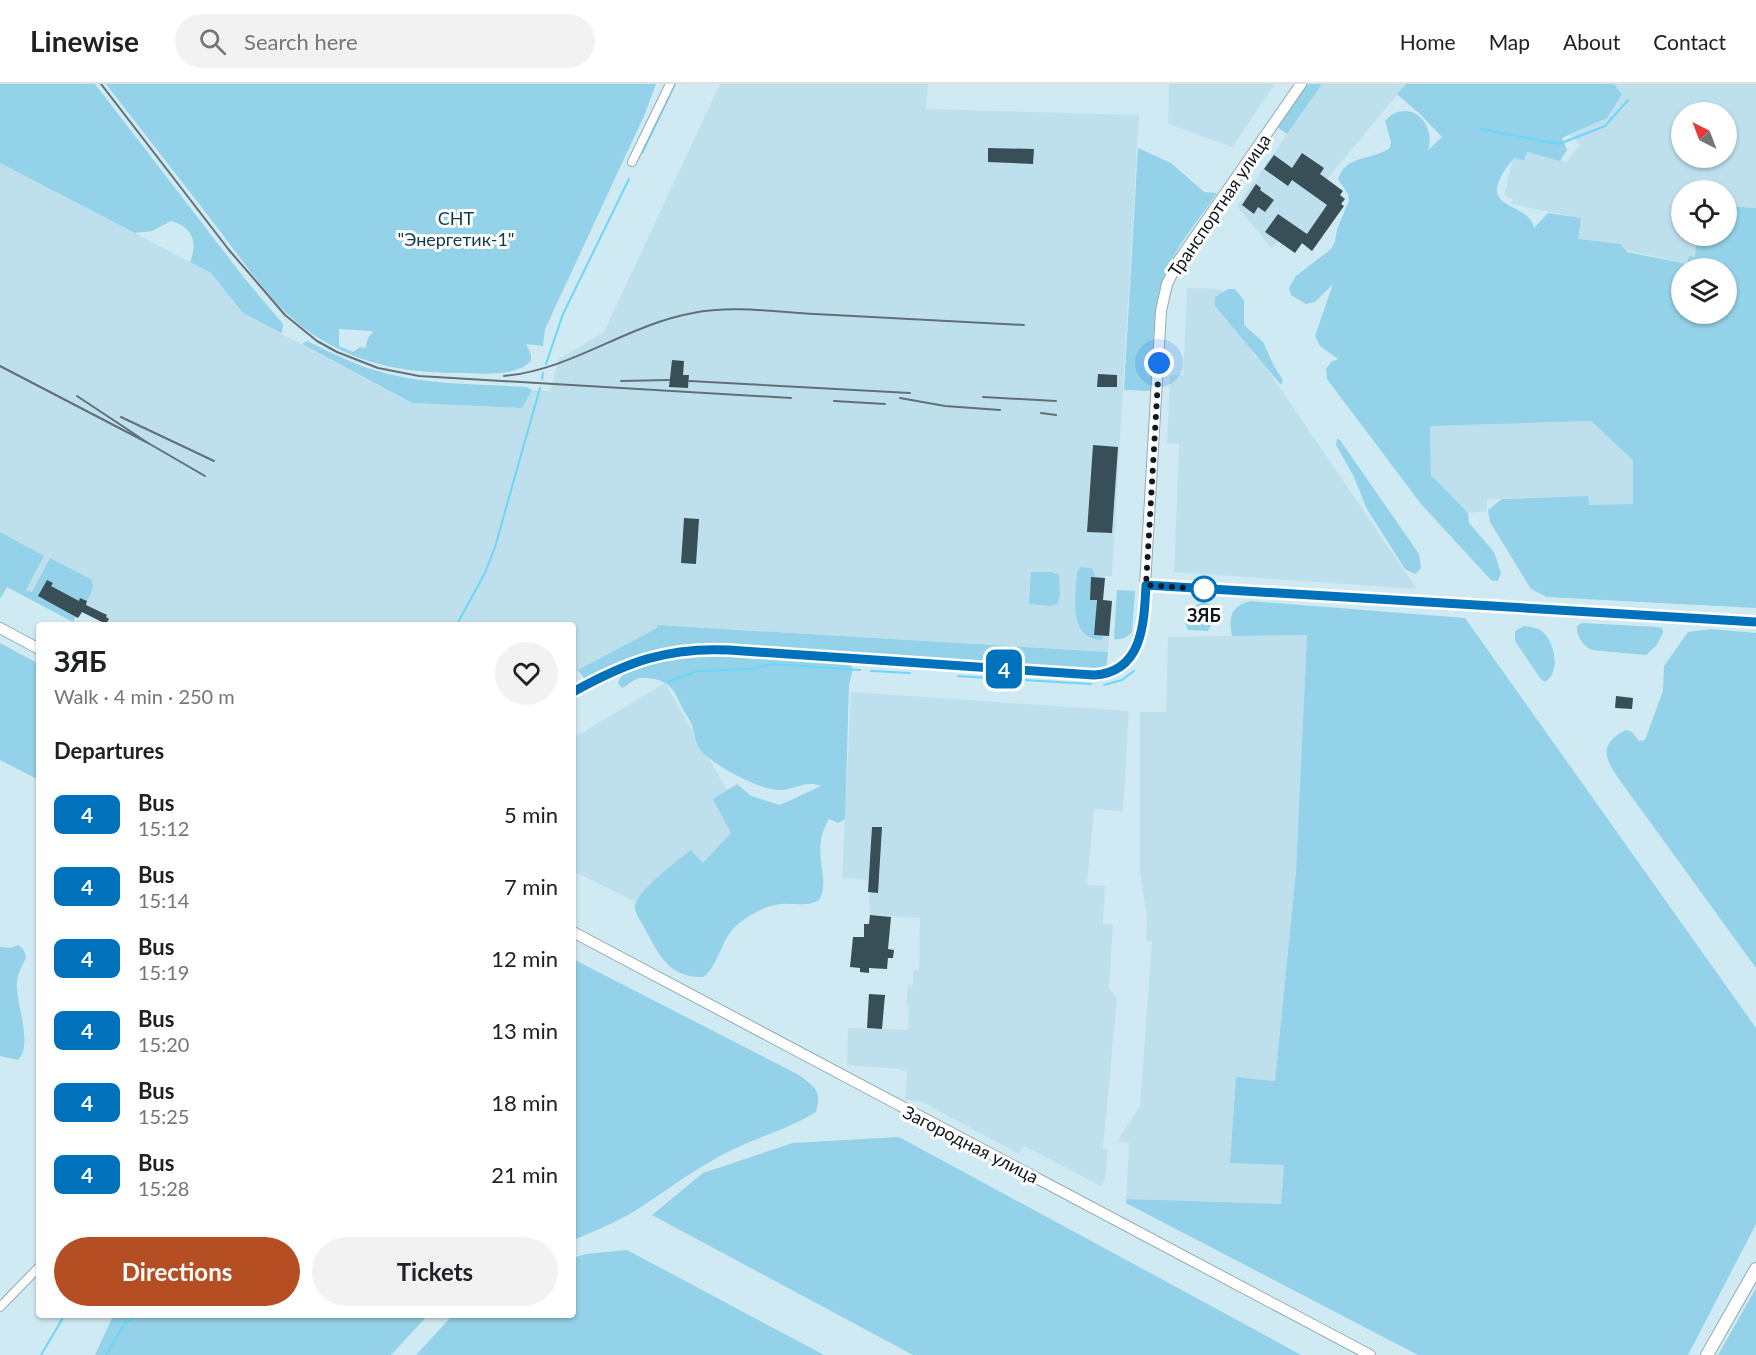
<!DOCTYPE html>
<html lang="en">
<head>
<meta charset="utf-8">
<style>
  body { margin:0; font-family:Lato,sans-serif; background:#f2f2f2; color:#202124; height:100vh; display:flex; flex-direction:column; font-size:22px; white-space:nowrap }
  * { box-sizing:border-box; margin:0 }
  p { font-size:20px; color:#757577 }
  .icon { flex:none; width:33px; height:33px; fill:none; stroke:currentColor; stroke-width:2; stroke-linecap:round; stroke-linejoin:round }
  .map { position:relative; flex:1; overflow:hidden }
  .drawer { position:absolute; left:36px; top:538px; width:540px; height:696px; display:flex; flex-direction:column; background:#fff; border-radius:6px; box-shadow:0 2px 4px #0004 }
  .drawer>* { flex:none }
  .badge { padding:0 12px; border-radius:9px; font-size:21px; line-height:39px }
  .needle { width:39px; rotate:318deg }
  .tools { position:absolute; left:1671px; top:18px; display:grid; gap:12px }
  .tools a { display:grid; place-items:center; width:66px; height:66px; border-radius:50%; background:#fff; box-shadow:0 2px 4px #0004; font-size:30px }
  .you { position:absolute; width:30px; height:30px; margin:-15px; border:4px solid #fff; border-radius:50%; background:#1a73e8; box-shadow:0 0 0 9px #1a73e833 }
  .map>.badge { position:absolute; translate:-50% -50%; box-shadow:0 0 0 3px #fff }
  h2 { padding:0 18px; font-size:22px; line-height:54px }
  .round { display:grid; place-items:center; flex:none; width:63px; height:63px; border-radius:32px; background:#f2f2f2 }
  .overview { display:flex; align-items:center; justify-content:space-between; height:102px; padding:0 18px }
  h1 { font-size:28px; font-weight:700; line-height:45px }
  .button { display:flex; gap:12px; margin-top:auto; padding:12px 18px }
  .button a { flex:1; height:69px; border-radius:36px; background:#b54f23; color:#fff; font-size:24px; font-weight:700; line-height:69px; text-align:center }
  .button a+a { background:#f2f2f2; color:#202124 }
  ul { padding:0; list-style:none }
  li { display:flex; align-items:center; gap:18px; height:72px; padding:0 18px }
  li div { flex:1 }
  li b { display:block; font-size:22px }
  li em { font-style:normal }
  li .badge { min-width:66px; font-weight:700; text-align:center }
  header { display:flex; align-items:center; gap:36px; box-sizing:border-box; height:84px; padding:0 30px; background:#fff; border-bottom:2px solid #e0e0e0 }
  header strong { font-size:28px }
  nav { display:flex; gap:33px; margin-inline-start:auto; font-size:21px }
  .search { width:420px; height:54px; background:#f2f2f2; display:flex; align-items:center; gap:15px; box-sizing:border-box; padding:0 21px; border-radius:33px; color:#757577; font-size:22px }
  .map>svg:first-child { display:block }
  .built { fill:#bee0ed; fill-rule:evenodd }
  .green { fill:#93d2e8; fill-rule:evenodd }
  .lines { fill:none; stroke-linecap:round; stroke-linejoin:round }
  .stream { stroke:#6cd6f9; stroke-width:2 }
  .building { fill:#394f57 }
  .minor-casing { stroke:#92aab3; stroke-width:10 }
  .tertiary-casing { stroke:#92aab3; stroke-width:12 }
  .secondary-casing { stroke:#92aab3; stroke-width:14 }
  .minor { stroke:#fff; stroke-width:8 }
  .tertiary { stroke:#fff; stroke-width:10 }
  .secondary { stroke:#fff; stroke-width:12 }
  .rail { stroke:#607076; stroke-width:2 }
  .line-casing { stroke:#fff; stroke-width:14 }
  .line { stroke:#0072bc; stroke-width:9 }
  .walk { stroke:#101a1d; stroke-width:6; stroke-dasharray:0 10.8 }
  .stop-dot { fill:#fff; stroke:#0072bc; stroke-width:3 }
  .labels { text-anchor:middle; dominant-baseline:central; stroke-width:6; stroke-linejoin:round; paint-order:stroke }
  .street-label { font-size:18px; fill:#101a1d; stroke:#fff }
  .park-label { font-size:18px; fill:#0d3e4c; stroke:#fff }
  .stop-label { font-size:18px; font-weight:bold; fill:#101a1d; stroke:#fff }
</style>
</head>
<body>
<header>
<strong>Linewise</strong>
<div class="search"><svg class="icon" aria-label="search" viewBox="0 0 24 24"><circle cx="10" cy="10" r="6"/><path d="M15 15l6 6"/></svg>Search here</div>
<nav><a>Home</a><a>Map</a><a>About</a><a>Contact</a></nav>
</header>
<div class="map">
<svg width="1756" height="1271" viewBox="0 0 1756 1271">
  <rect width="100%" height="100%" fill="#d0eaf3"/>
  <g class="built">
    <polygon points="720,0 928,0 926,25 1139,31 1112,492 1105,492 1104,499 1103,516 1112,517 1108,568 658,541 657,544 573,589 573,542 102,542 103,539 82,528 78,534 0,491 0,79 211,189 243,229 411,319 521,324 532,306 550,307 559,275 604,248"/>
    <polygon points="1169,0 1275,0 1232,63 1168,40"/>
    <polygon points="1322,0 1406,0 1327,95 1343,107 1341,111 1345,115 1341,120 1344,122 1312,167 1302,160 1295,169 1278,157 1272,165 1237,122"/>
    <path d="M1614,0H1756V124L1727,122L1726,106H1682V152H1697L1695,173L1687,180L1577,155L1580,134L1511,120L1513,115L1504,112L1513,74L1526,68L1566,78L1580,61L1571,51L1607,34L1622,10ZM1682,28H1726V74H1682Z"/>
    <polygon points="1187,204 1220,205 1255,273 1261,276 1417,505 1174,488 1179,360 1167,359 1170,291 1183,291"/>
    <polygon points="1591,337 1633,376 1633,420 1589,421 1588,412 1487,415 1487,427 1468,429 1431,391 1430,341"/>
    <polygon points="1307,551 1296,787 1275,997 1236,994 1230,1078 1284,1081 1281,1121 1126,1115 1129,1059 1117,1058 1140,1022 1152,857 1146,857 1147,832 1140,789 1140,628 1166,628 1168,553"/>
    <polygon points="665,599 727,706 713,715 732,749 703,779 691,766 651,799 636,818 573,787 573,654"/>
    <polygon points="851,608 1129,627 1123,727 1094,725 1087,801 1105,802 1103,840 1113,841 1109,905 1117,914 1103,1065 1108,1066 1105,1095 1101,1102 1024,1062 1019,1070 920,1017 905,1016 907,988 899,985 847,981 848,944 908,946 909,922 906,921 908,901 913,901 913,887 919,886 920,834 870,831 868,796 842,794"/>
  </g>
  <g class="green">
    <path d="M0,0H95L245,195L283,240L282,248L281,249L243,229L211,189L190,178C198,159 193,143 171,137L152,147L135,149L0,79Z"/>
    <path d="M106,0H656L644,32L545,245L543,262L526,260L531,270V277C514,294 480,289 457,289C410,289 363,281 322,256C279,232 249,185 220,147C182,98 144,49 106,0ZM339,245L372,247L373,248L368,254L365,264L360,263L353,268L339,262Z"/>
    <polygon points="1307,0 1322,0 1287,50 1277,43"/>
    <path d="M1406,0H1614L1622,10L1607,34L1562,54L1567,66L1560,77L1527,68L1524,76L1514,74C1468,129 1529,115 1534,144L1548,129L1581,134L1578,155L1620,160L1627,168L1687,180L1689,172L1695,173L1697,152H1726L1727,122L1756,124V524L1547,513L1531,505L1490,438L1488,426L1502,415L1588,412L1589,421L1633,420V376L1591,337L1430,342L1431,391L1468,429L1469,439L1494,468L1501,489L1498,497L1491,496L1421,420L1327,295L1326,285L1331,278L1338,275L1320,262L1315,252L1333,200L1315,218L1306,220L1291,211L1289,204L1296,192L1331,165L1335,158L1337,145L1349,117L1348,110L1338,95C1347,70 1371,77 1390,64L1391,58L1385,37C1408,12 1437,39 1428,66L1442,53L1421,31L1397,10ZM1682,184H1726V230H1682Z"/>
    <path d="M1138,64L1171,79L1204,108L1217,109C1199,136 1174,164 1163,195C1151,227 1154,273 1153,307L1124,306Z"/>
    <polygon points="1228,205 1235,205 1244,216 1244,241 1263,258 1274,282 1283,296 1281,301 1215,222 1215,213"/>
    <path d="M307,257C334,270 359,283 388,290C433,301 481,300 527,303L532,306L522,324L412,319L302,260Z"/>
    <polygon points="1337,355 1340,356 1419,470 1421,484 1415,490 1405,485 1367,425 1353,391 1336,361"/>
    <polygon points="0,448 44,472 26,506 32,508 50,474 92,496 93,504 87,517 81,514 79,517 51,502 53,499 39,511 76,532 73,538 7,503 0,515"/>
    <path d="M1081,483L1091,484C1101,493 1095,536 1094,551L1103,552L1102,556C1067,554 1076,512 1077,488Z"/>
    <polygon points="1031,488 1052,488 1059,491 1060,512 1057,520 1051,522 1029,520"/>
    <path d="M1117,506L1135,507L1132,548C1126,554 1122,556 1114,555Z"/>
    <path d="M1250,517L1465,534L1756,944V1140L1688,1271H1418L1126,1119V1115L1281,1120L1284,1081L1230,1079L1236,993L1275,997L1296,787L1307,551L1232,552C1229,533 1230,523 1250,517Z"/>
    <polygon points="1203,518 1210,520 1214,524 1213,537 1208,547 1188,546 1184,536 1193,523"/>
    <path d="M1582,539L1657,543L1662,544L1663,549L1656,562L1646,571L1592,566C1583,562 1576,552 1577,542Z"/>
    <path d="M657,541L1108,568L1106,586L1101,587L698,560C658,563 626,575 589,593L584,594L578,586L657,544Z"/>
    <path d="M1524,542C1530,543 1537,543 1542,547C1555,558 1561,588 1545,598L1540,594L1515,557V547Z"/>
    <path d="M1711,545L1756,549V884L1624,702C1609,681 1593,662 1626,646L1632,648L1639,657L1645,656L1663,607L1664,582L1688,548Z"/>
    <polygon points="0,559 39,580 39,636 37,641 39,643 39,696 0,676"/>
    <path d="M689,572H737L846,578L850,580L853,585L849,601L845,735L838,739L829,735C809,769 831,789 820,815C807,825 791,817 775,821C763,823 752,830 742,837C719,853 721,880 703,893C668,894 658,869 644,843C641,837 634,828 635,822C636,808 679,775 691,766L703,779L731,749L713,715L737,700L751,712L780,721L821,702C806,696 796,705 781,706C760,707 718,683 703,669C694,660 696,650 691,639C688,632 682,626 680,619C672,600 663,594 642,594C633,594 628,602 622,604L618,599C625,578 670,574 689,572Z"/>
    <path d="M18,861L23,865L26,872C24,881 17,888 17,898C15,918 34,961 18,976L0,972V863L11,864Z"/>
    <path d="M573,875L799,991C816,1004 822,1007 816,1028C785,1047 750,1055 720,1072C694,1086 671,1103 647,1119C624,1135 598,1146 573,1156Z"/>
    <polygon points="899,1053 1250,1243 1301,1271 913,1271 652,1131 703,1089 793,1059"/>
    <polygon points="627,1166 824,1271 416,1271 452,1232 573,1232 573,1174 586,1170"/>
    <polygon points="1756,1204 1756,1271 1718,1271"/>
    <polygon points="113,1232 427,1232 391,1271 95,1271"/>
  </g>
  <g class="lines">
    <g class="stream">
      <polyline points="1481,45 1559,60 1605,42 1628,16"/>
      <polyline points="642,69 675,0"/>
      <polyline points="546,280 563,230 629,95"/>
      <polyline points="542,295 543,289"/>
      <polyline points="456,542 485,489 495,463 540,304"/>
      <polyline points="871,587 910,589"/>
      <polyline points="958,592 989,594"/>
      <polyline points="1007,595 1091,600"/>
      <polyline points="668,598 697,587 751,585 773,580 860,586"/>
      <polyline points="1104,601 1122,596 1134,587"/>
      <polyline points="41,1271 64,1232"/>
      <polyline points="106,1271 125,1239 137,1233"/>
    </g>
  </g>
  <g class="building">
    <polygon points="988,64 1034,65 1033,80 988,78"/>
    <polygon points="1302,69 1324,84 1320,90 1343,107 1340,111 1345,115 1341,120 1344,122 1312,167 1302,159 1295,169 1265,148 1278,130 1307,150 1327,121 1292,96 1288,102 1264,85 1274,71 1292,84"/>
    <polygon points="1256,100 1261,104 1260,106 1274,116 1265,128 1258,123 1254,130 1242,121"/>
    <polygon points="672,276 684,277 683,291 689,291 688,304 669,303"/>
    <polygon points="1098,290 1117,291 1117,303 1097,303"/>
    <polygon points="1093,361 1118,363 1112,449 1087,448"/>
    <polygon points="684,434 699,435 696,480 681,479"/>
    <polygon points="1091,493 1105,494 1103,516 1112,517 1109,552 1094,551 1097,516 1090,516"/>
    <polygon points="47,496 53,499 51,502 79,517 80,514 87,517 86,521 107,531 106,533 109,535 106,540 82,528 78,534 38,512"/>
    <polygon points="1616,612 1633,614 1632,625 1615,624"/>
    <polygon points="872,743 882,743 878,809 868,808"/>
    <polygon points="870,831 891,833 888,865 894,866 893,874 888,874 887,885 869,884 869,889 860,888 860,884 850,883 853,853 864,853 864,840 869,840"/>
    <polygon points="869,910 885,911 882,945 867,944"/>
  </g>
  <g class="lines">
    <g class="minor-casing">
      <g id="minor">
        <polyline points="632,78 670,0"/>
        <polyline points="1146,502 1756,539"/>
        <polyline points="0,1223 39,1183"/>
      </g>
    </g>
    <g class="tertiary-casing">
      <g id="tertiary">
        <polyline points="0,544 39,565"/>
        <path d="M573,608C627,578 666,563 729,565L1094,591C1126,589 1138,565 1143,536L1161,227L1167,200L1179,176L1301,0"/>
        <path d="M573,848C838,991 1105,1128 1370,1271"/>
      </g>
    </g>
    <g class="secondary-casing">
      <polyline id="secondary" points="1707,1271 1756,1185"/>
    </g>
    <use href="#minor" class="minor"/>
    <use href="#tertiary" class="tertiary"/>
    <use href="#secondary" class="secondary"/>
    <g class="rail">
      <polyline points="101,0 229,166 285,231 317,257 337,268 378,284 419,292 791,314"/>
      <polyline points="0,282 148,359 77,312"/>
      <path d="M504,292C572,286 626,241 693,229C732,221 776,228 815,230C885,234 955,237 1024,241"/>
      <polyline points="621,297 669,296"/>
      <polyline points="689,297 910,309"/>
      <polyline points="983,313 1056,317"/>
      <polyline points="900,314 945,322 1000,326"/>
      <polyline points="834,317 885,320"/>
      <polyline points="1041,329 1056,331"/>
      <polyline points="121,333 214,377"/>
      <polyline points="148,359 205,392"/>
    </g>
  </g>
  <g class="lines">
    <g class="line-casing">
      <path id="line" d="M573,608C627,578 667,563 729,566L1094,591C1143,588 1144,539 1146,501L1756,538"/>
    </g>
    <use href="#line" class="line"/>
    <polyline class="walk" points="1159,279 1146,501 1204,505"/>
  </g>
  <circle class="stop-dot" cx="1204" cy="505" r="12"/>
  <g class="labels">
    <g class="street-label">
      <text transform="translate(1219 121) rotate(-56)">Транспортная улица</text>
      <text transform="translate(971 1060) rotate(27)">Загородная улица</text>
    </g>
    <g class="park-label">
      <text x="456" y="134">СНТ<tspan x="456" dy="21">"Энергетик-1"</tspan></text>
    </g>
    <g class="stop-label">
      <text x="1204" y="531">ЗЯБ</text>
    </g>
  </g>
</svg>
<div class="tools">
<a><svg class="needle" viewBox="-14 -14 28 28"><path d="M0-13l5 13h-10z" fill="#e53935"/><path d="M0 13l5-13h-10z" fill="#757577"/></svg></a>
<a><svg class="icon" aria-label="locate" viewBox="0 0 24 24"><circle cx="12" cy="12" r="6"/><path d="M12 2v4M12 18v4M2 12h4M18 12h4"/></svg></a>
<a><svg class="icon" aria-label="layers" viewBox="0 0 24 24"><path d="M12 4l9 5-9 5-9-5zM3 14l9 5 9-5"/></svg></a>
</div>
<div class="you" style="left:1159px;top:279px"></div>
<b class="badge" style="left:1004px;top:585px;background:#0072bc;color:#fff">4</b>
<section class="drawer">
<div class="overview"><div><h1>ЗЯБ</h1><p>Walk · 4 min · 250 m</p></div><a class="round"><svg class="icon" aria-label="heart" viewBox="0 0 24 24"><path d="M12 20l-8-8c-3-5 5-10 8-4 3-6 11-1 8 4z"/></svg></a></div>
<h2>Departures</h2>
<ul>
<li><span class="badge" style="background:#0072bc;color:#fff">4</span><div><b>Bus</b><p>15:12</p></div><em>5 min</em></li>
<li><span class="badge" style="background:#0072bc;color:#fff">4</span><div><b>Bus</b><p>15:14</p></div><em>7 min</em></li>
<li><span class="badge" style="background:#0072bc;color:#fff">4</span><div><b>Bus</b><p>15:19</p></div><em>12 min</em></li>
<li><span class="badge" style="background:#0072bc;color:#fff">4</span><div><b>Bus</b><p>15:20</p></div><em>13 min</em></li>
<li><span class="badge" style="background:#0072bc;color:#fff">4</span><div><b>Bus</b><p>15:25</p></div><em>18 min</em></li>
<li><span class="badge" style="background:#0072bc;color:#fff">4</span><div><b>Bus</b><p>15:28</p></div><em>21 min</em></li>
</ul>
<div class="button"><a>Directions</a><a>Tickets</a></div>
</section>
</div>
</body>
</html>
